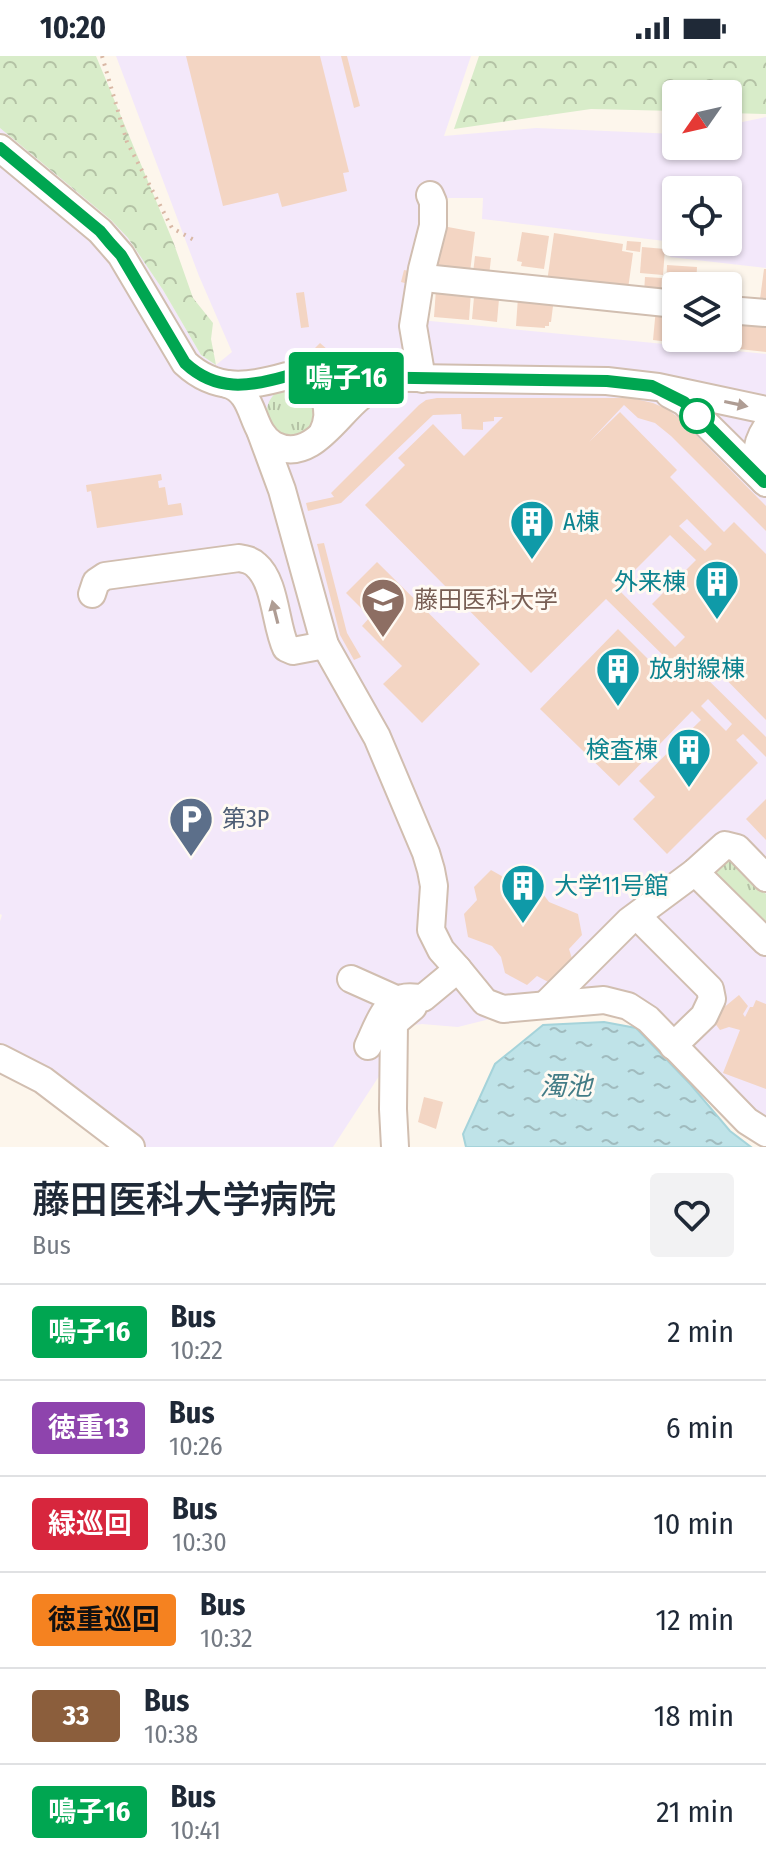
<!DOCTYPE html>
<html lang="en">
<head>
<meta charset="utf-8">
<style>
  body { margin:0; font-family:"Fira Sans Condensed","Noto Sans JP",sans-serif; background:#f2f2f3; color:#1f2937; height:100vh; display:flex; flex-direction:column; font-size:30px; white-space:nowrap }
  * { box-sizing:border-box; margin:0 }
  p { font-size:26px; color:#747a83 }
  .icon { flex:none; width:44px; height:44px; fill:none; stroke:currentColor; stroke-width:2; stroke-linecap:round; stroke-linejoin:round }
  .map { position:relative; height:1091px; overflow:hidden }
  .details { display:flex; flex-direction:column; background:#fff; flex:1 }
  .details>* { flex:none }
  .badge { padding:0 16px; border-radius:6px; font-size:28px; line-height:52px }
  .needle { width:52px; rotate:236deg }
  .tools { position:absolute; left:662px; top:24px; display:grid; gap:16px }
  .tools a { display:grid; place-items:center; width:80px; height:80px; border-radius:8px; background:#fff; box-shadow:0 2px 6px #0004; font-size:40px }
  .map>.badge { position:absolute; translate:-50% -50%; box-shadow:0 0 0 4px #fff }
  .round { display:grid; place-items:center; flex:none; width:84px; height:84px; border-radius:8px; background:#f2f2f3 }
  .summary { display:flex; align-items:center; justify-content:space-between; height:136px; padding:0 32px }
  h1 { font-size:38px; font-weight:600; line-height:60px }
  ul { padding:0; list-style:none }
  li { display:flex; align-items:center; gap:24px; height:96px; padding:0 32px; border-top:2px solid #e0e1e3 }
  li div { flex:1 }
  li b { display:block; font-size:30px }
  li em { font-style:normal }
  li .badge { min-width:88px; font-weight:700; text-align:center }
  .status { display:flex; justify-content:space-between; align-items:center; height:56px; padding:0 40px; background:#fff; direction:ltr }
  .status svg { height:22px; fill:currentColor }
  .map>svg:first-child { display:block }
  .education { fill:#f3e8fa; fill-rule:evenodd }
  .grass { fill:url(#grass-tufts) }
  .forest { fill:url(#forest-crowns) }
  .water { fill:url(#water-ripples); stroke:#a5d3da; stroke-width:2 }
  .building { fill:#f3d5c3; fill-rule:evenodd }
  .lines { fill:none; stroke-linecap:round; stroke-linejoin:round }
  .minor-casing { stroke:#d1beb0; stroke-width:30 }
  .path { stroke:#d9b8a5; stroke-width:4; stroke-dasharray:2 6; stroke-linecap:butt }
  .minor { stroke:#fff; stroke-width:26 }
  .oneway { fill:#af9d94 }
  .line-casing { stroke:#fff; stroke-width:18 }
  .line { stroke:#00a651; stroke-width:12 }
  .stop-dot { fill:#fff; stroke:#00a651; stroke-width:4 }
  .labels { text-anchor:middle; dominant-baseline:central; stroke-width:6; stroke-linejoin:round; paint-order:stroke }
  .culture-label { font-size:24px; fill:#0d838f; stroke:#fffaf3; text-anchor:start }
  .education-label { font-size:24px; fill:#785e54; stroke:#fffaf3; text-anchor:start }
  .service-label { font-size:24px; fill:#4e5e75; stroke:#fffaf3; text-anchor:start }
  .water-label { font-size:26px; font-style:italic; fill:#437c86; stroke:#fffaf3 }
</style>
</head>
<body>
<div class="status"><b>10:20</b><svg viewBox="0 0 49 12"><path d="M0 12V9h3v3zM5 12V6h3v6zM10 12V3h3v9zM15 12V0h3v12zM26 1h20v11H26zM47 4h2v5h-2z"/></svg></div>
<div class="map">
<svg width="766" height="1091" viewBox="0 0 766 1091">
  <defs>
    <pattern id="grass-tufts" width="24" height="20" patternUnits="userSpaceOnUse" patternTransform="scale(2)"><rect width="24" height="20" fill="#d8ecc9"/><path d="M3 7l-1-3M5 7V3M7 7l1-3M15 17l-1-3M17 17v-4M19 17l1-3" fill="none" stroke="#b4c2a5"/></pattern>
    <pattern id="forest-crowns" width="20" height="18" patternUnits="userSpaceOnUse" patternTransform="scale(2)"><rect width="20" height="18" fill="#d8ecc9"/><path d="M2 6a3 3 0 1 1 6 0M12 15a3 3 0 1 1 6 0" fill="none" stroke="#b4c2a5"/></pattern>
    <pattern id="water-ripples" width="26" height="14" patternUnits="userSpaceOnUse" patternTransform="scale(2)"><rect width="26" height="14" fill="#bfe3e8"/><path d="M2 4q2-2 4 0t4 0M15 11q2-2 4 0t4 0" fill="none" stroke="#a0bbbe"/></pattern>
  </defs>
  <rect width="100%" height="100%" fill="#fdf6ec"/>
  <path class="education" d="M116,0H471L444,80L536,72L676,78V90H728V69L766,61V212L670,201L673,186L482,163L483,142H444L420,264L766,298V1067L605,934L458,971L422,968L388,972L383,1014L333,1091H138L0,998V865L2,859L0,858V72L111,164L128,182L163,234L201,299L216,309L232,296L199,220ZM676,134H728V186H676Z"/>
  <g class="grass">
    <path d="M298,332L316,348L312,374L288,383C282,380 275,377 272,372C262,358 267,337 285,333C289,332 294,333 298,332Z"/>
    <polygon points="727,802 731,802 766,838 766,865 764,867 712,816"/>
  </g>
  <g class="forest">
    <polygon points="0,0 96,0 174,188 193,242 213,267 211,283 216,309 201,299 163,234 128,182 111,164 0,72"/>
    <polygon points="479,0 766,0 766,58 728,57 728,38 676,38 676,55 591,53 454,73"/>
  </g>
  <polygon class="water" points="604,966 636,972 691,1029 730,1075 751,1091 466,1091 463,1078 495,1008 543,969"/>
  <g class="building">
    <polygon points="186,0 320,0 349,116 343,117 347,135 282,151 278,137 223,150"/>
    <polygon points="341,0 347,0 360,50 354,52"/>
    <polygon points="437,169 475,176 470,216 432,213"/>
    <polygon points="522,176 549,180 544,213 521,210 522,206 517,205"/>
    <polygon points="554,177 623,188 622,195 633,197 628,233 547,226"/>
    <polygon points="627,185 641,186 640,196 626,194"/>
    <polygon points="642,191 665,193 663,219 640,217"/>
    <polygon points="475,200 491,202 489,220 473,217"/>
    <polygon points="667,209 697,211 696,230 676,230 676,234 666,234"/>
    <polygon points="764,213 766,213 766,244 760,243"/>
    <polygon points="404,214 415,216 412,229 401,226"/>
    <polygon points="645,221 662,222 661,238 644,237"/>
    <polygon points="436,233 471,236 469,264 434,261"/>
    <polygon points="304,236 309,271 301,272 296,237"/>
    <polygon points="474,241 499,243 497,266 472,263"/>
    <polygon points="518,241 551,247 551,250 553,250 551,266 549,266 549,270 545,270 545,272 516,270"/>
    <polygon points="656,252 676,254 678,287 653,284"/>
    <polygon points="742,266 766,269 766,296 739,293"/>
    <polygon points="320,287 328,294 322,300 314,293"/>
    <polygon points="306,292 307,299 298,299 298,293"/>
    <path d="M437,342H631L653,347L667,353L679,362L766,450V475L671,380L655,367L638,362L624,349L589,386L620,356L677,414L670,421L724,476L734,466L766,498V664L705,602L695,611L766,681V701L743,678L736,684L758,707L667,798L633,763L655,741L639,725L701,664L692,655L619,730L540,653L618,573L668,623L677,613L606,543L531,617L365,449L405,409L398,402L433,368L464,400L503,361H494V365L483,366V374L462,373L461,358L433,359L341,447L308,455L306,447L334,441L331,437L419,349L426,344ZM687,463L712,488L705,495L679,470ZM670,479L696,504L652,548L685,581L675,591L617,532ZM708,643L732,668L726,675L701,650Z"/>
    <polygon points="161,418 162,424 158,425 159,432 165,431 168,449 181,447 183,459 97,472 91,435 87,436 86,429"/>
    <polygon points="324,487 347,577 361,601 354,604 340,579 317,488"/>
    <polygon points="377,506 480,608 422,667 383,628 402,610 362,570 370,561 346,537"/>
    <polygon points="766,743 766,784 746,763"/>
    <polygon points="519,809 538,819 543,838 549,846 578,858 582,879 569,893 574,909 552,928 537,920 527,929 505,917 501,901 492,890 468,881 464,858 477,844 474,831 491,814 507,823"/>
    <polygon points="739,939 748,950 743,958 745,961 750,951 753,951 756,944 766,948 766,1033 723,1017 740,974 729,971 720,974 711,962"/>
    <polygon points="424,1041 443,1046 436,1073 418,1066"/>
  </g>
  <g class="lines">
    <g class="minor-casing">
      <g id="minor">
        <path d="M0,92L100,175L121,199L185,307C216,336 249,331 287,320L607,325L658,331L766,354"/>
        <polyline points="434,223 676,248"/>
        <polyline points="728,254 766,257"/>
        <path d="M294,321C323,324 335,353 322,378"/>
        <polyline points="422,323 413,270 422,213 433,170 433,146 430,139"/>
        <path d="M227,328C257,337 249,375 274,389C310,408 336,360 360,341C369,333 381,328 392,323"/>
        <polyline points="669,338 684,346 766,427"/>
        <path d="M261,377L282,434L325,589L377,681L426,797L431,814L434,830L431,874L441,894L458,913L423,942C417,942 409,940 403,942C384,946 376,974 368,990"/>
        <path d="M764,425C754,406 754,390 766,372"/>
        <path d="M92,538L96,526L105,520L239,502C245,503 251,504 256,509C276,526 275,569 286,592L293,595L325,589"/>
        <polyline points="695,816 766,886"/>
        <polyline points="637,860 710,933 712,943 704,960 673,990"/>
        <polyline points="458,913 485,946 503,953 604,944 628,950 648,963 747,1065 766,1077"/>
        <polyline points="351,923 398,944"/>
        <polyline points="545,949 629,865 695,816 725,789 737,792 766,822"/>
        <polyline points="0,1002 43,1024 131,1091"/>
        <polyline points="395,1091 393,1053 394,967 413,951"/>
      </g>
    </g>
    <polyline class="path" points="102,0 127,86 172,172 196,185"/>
    <use href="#minor" class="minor"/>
  </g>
  <defs><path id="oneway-solid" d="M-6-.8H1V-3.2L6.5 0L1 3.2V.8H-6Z" transform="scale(2)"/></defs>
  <g class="oneway">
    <use href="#oneway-solid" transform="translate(736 348) rotate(12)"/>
    <use href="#oneway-solid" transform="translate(275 556) rotate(-104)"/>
  </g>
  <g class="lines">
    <g class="line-casing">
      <path id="line" d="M0,92L100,175L110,187L121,199L185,307C216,336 249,331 287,320L607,325L652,330L684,346L764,426"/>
    </g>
    <use href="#line" class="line"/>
  </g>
  <defs>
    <g id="building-pin" transform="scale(2.3)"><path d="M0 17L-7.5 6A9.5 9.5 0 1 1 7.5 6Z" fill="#0f9aa8" stroke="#fffaf3"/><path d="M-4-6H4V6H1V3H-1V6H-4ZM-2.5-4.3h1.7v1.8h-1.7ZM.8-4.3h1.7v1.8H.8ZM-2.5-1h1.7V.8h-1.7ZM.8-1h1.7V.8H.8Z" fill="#fff"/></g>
    <g id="university-pin" transform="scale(2.3)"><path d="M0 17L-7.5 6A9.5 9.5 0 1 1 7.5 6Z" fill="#8d6e63" stroke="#fffaf3"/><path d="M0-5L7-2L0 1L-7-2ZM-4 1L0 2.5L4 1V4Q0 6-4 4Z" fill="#fff"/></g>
    <g id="parking-pin" transform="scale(2.3)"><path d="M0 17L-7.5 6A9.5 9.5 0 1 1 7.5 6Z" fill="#5c6f8a" stroke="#fffaf3"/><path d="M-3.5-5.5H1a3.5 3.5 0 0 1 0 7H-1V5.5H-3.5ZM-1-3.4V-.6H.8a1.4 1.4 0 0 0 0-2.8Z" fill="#fff"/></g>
  </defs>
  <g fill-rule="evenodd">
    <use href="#building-pin" x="532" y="466"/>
    <use href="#building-pin" x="717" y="526"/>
    <use href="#university-pin" x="383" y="544"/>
    <use href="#building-pin" x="618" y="613"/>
    <use href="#building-pin" x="689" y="694"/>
    <use href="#parking-pin" x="191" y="763"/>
    <use href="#building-pin" x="523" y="830"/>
  </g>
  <circle class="stop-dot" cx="697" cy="360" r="16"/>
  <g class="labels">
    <g class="culture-label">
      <text x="563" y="466">A棟</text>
      <text x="686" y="526" text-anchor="end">外来棟</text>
      <text x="649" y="613">放射線棟</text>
      <text x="658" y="694" text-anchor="end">検査棟</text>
      <text x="554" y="830">大学11号館</text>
    </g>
    <g class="education-label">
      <text x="414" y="544">藤田医科大学</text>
    </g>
    <g class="service-label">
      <text x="222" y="763">第3P</text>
    </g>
    <g class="water-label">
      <text x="566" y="1030">濁池</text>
    </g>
  </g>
</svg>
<div class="tools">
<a><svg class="needle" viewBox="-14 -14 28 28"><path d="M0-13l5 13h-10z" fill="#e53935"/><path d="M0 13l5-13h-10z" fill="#747a83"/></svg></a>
<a><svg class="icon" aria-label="locate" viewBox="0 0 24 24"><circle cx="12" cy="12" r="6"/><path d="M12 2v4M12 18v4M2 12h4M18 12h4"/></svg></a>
<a><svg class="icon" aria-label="layers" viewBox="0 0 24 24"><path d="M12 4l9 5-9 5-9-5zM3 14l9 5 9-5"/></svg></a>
</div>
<b class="badge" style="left:346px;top:322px;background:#00a651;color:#fff">鳴子16</b>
</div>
<section class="details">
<div class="summary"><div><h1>藤田医科大学病院</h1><p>Bus</p></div><a class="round"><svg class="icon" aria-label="heart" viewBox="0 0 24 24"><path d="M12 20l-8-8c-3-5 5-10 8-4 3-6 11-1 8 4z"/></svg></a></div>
<ul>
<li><span class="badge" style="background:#00a651;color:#fff">鳴子16</span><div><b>Bus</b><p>10:22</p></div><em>2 min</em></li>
<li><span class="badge" style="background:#8e44ad;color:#fff">徳重13</span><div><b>Bus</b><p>10:26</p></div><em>6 min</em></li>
<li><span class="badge" style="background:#d7263d;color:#fff">緑巡回</span><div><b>Bus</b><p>10:30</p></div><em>10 min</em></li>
<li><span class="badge" style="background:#f58220;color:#111">徳重巡回</span><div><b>Bus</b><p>10:32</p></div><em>12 min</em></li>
<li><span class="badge" style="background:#8b5e3c;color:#fff">33</span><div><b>Bus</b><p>10:38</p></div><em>18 min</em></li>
<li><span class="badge" style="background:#00a651;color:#fff">鳴子16</span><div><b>Bus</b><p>10:41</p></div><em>21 min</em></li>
</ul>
</section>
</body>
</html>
